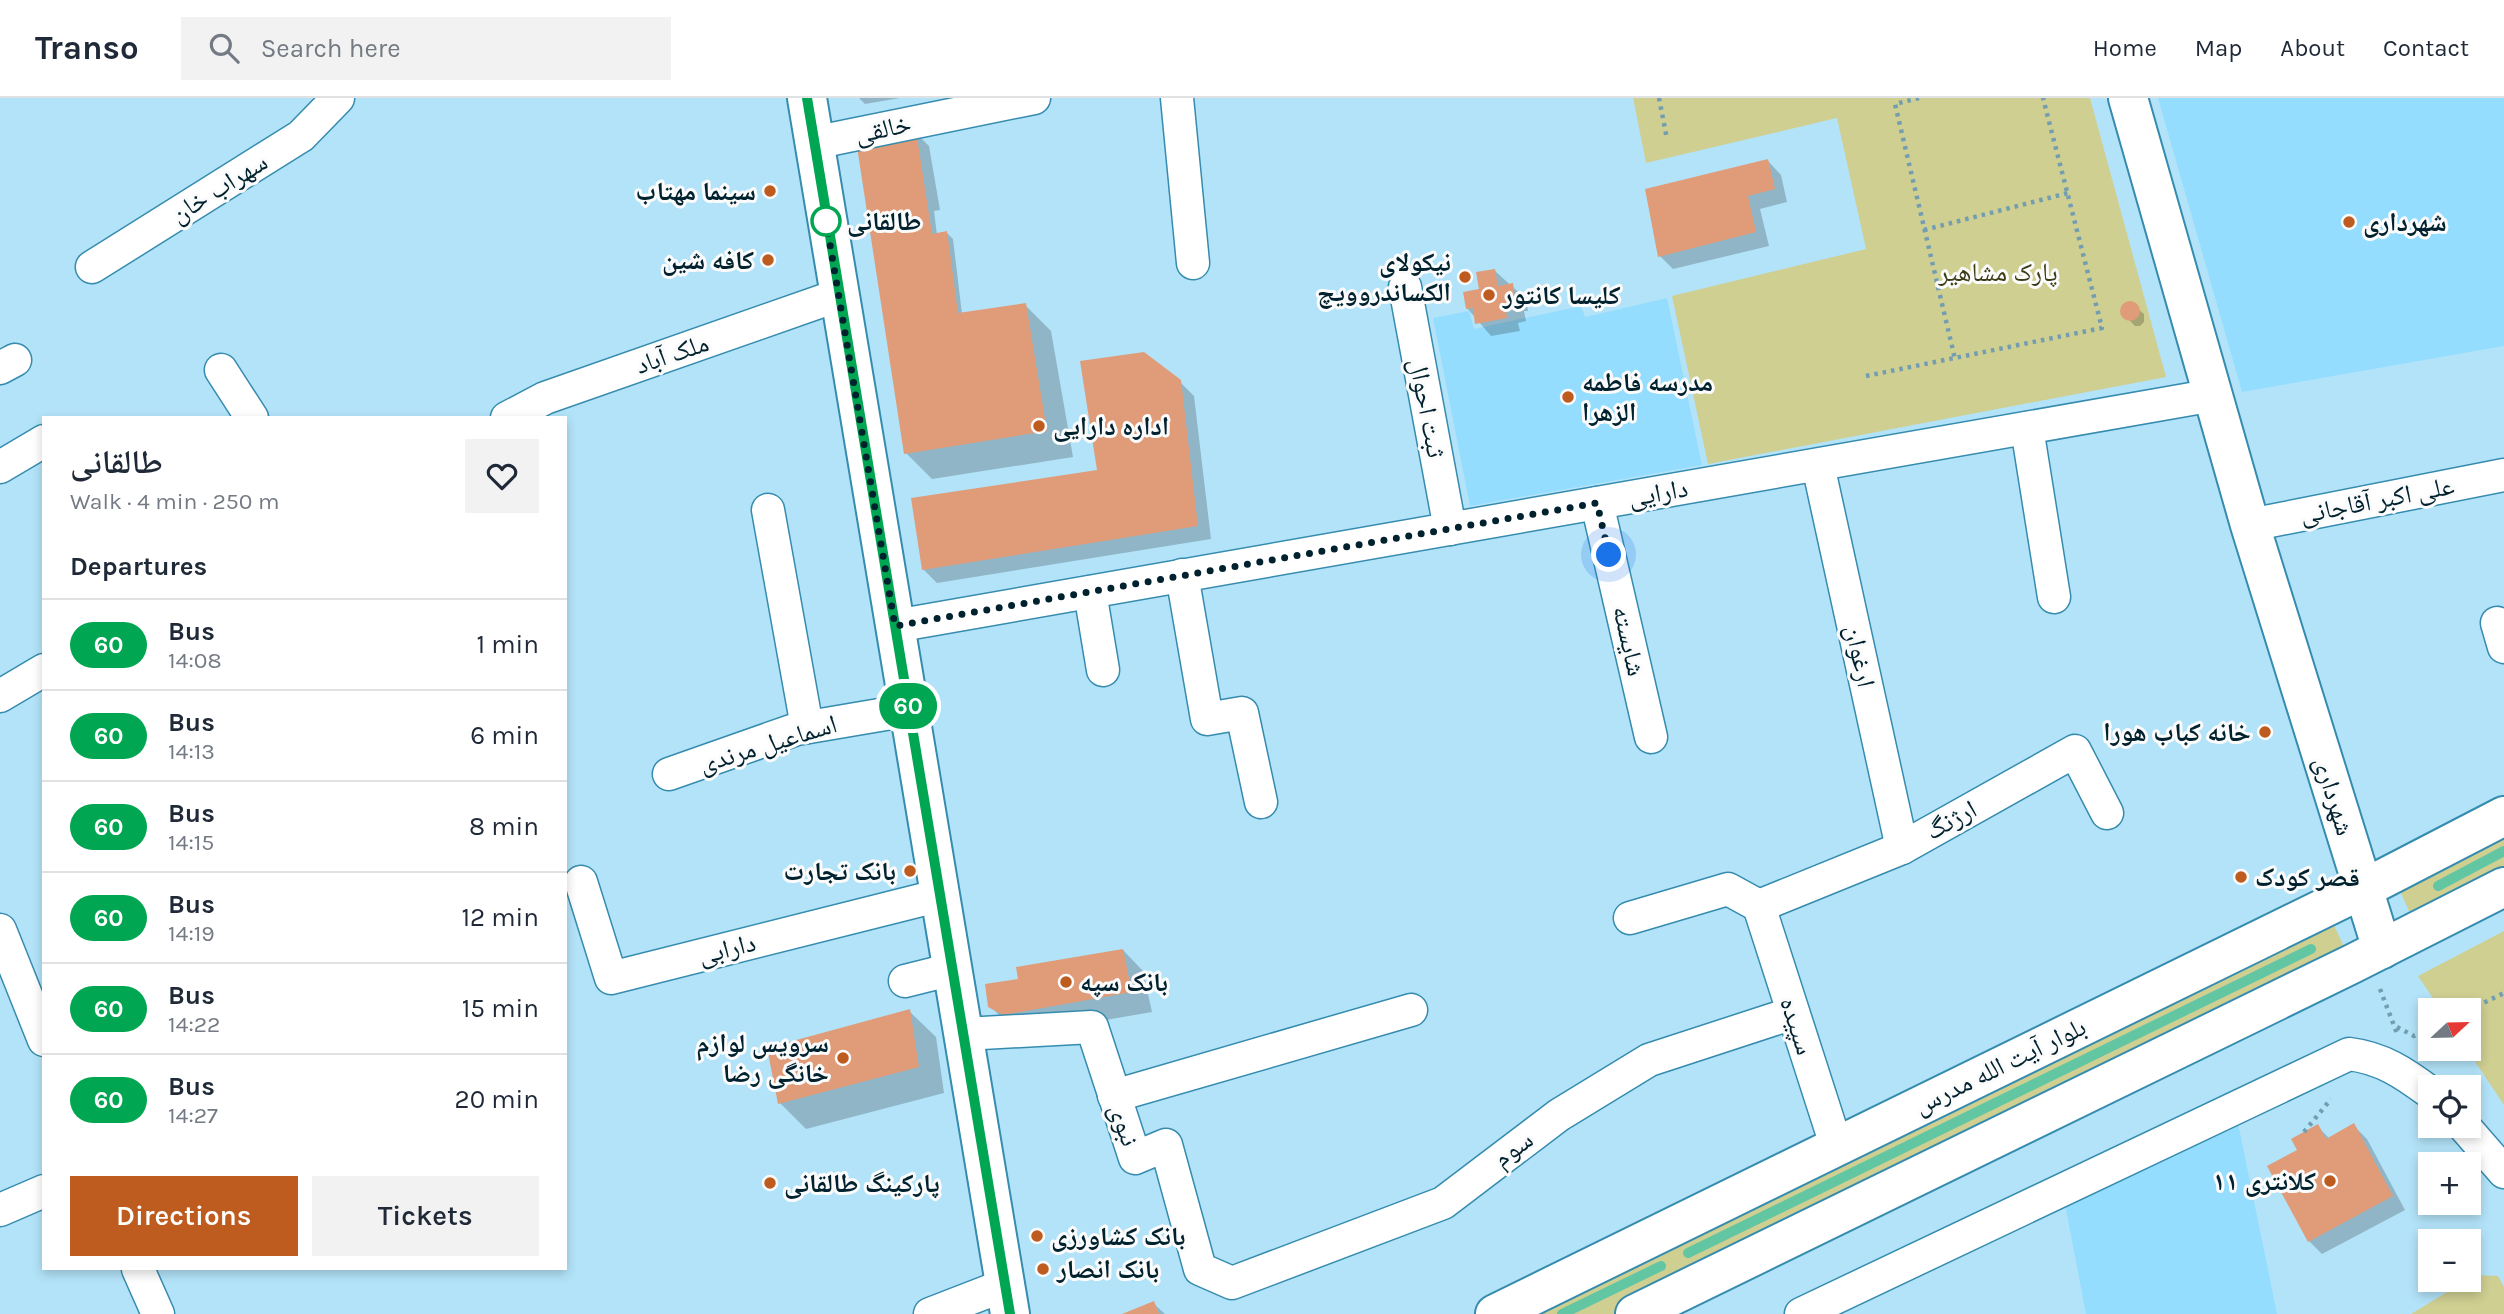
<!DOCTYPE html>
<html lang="en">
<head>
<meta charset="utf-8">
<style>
  body { margin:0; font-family:Karla,"Noto Naskh Arabic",sans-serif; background:#f2f2f3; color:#1f2937; height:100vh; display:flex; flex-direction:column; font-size:26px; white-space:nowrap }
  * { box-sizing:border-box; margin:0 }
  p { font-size:23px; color:#747a83 }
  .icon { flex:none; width:38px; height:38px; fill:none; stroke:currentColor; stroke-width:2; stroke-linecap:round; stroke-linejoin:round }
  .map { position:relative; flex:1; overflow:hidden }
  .drawer { position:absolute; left:42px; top:318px; width:525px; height:854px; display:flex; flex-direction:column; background:#fff; border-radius:0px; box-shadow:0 4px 10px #0003 }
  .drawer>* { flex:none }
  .badge { padding:0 14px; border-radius:23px; font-size:24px; line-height:46px }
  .needle { width:46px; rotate:68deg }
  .buttons { position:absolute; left:2418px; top:900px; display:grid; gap:14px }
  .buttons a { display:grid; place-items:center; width:63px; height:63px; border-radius:0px; background:#fff; box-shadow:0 4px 10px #0003; font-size:35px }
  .you { position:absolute; width:35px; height:35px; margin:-18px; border:5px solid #fff; border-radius:50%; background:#1a73e8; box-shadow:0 0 0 10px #1a73e833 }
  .map>.badge { position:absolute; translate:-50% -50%; box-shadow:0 0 0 4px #fff }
  h2 { padding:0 28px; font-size:26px; line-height:63px }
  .round { display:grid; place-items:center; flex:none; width:74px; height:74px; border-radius:0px; background:#f2f2f3 }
  .head { display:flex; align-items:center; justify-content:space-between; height:119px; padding:0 28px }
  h1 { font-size:33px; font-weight:600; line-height:52px }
  .button { display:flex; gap:14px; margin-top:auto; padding:14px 28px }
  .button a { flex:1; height:80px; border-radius:0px; background:#be5c1f; color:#fff; font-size:28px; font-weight:600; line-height:80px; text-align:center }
  .button a+a { background:#f2f2f3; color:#1f2937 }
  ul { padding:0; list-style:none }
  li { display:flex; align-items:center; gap:21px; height:91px; padding:0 28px; border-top:2px solid #e0e1e3 }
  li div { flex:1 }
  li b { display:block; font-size:26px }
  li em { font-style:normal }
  li .badge { min-width:77px; font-weight:700; text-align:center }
  header { display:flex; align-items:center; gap:42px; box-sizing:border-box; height:98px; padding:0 35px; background:#fff; border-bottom:2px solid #e0e1e3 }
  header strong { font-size:33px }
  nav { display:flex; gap:38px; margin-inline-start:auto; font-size:24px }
  .search { width:490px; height:63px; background:#f2f2f3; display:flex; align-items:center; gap:18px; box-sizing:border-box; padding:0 24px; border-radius:0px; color:#747a83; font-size:26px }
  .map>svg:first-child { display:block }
  .built { fill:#95ddfe }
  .green { fill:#cfcf92 }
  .shadow { fill:#0003 }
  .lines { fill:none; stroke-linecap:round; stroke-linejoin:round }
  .stream { stroke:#63c6a3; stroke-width:10 }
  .building { fill:#e09c78 }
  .minor-casing { stroke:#368cae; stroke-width:35 }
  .major-casing { stroke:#368cae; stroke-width:42 }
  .path { stroke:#739db0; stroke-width:4.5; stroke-dasharray:3.5 5; stroke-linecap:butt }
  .minor { stroke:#fff; stroke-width:32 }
  .major { stroke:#fff; stroke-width:38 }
  .line-casing { stroke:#fff; stroke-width:16 }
  .line { stroke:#00a651; stroke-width:10 }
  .walk { stroke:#00212e; stroke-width:7; stroke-dasharray:0 12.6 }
  .poi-dot { fill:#be5c1f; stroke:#fbfbfb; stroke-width:2.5 }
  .stop-dot { fill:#fff; stroke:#00a651; stroke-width:3.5 }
  .labels { text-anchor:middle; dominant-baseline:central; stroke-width:6; stroke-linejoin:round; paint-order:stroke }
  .street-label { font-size:26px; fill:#00212e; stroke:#fbfbfb }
  .poi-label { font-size:26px; font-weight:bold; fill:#00212e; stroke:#fbfbfb; text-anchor:start }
  .stop-label { font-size:26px; font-weight:bold; fill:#00212e; stroke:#fbfbfb; text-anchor:start }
  .park-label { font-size:26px; fill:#3c3b16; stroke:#fbfbfb }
</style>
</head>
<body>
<header>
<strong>Transo</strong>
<div class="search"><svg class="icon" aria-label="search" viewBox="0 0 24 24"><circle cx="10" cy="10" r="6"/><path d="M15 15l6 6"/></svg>Search here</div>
<nav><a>Home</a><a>Map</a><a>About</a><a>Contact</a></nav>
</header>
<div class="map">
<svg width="2504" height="1216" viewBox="0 0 2504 1216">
  <rect width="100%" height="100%" fill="#b3e3f9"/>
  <g class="built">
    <polygon points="2158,0 2504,0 2504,248 2242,294"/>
    <polygon points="1667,200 1702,367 1470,408 1433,220 1469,213 1474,231 1581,208 1585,219"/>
    <polygon points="2238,1025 2277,1216 2086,1216 2065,1106"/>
  </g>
  <g class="green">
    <polygon points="1633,0 2090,0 2166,279 1708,366 1672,198 1866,151 1837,20 1646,65"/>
    <polygon points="2504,718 2504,789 2418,833 2392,775"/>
    <polygon points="2325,808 2352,866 1635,1216 1495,1216"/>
    <polygon points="2504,833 2504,1007 2466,950 2469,950 2469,912 2441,912 2418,878"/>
    <polygon points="2475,1177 2498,1178 2504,1189 2504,1216 2411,1216"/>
  </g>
  <g class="shadow">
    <polygon points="859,0 900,0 865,6"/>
    <polygon points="916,35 929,48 940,112 934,113 937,137 947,135 953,141 962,216 1025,207 1051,233 1073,359 932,381 906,355"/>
    <polygon points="1768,63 1781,77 1787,104 1760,111 1769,148 1673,171 1660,158"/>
    <polygon points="1495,173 1526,201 1528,213 1524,213 1526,223 1518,225 1520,233 1491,238 1467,210"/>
    <polygon points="2130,204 2144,216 2144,224 2140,228 2135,228 2122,215 2122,210"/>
    <polygon points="1180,284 1194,298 1211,441 937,485 923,471 1099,373"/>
    <polygon points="1123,852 1143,873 1152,914 1025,936 1011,929 990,908 1020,883"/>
    <polygon points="909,913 936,939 944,995 806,1031 780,1005"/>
    <polygon points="2354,1028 2367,1041 2405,1112 2322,1156 2309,1143 2299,1053 2318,1029 2330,1041"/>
    <polygon points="1153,1205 1165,1216 1126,1216"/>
  </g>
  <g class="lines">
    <g class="stream">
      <polyline points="2438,788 2504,753"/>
      <polyline points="1688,1155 2311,851"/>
      <polyline points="1562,1216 1661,1168"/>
    </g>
  </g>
  <g class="building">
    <polygon points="916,33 932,136 947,133 958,215 1026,205 1047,333 904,356 856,42"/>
    <polygon points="1768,61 1775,91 1748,98 1756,134 1658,159 1645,91"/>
    <polygon points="1495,171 1498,188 1513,185 1515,200 1511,200 1513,210 1506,212 1507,220 1475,226 1473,210 1466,211 1463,194 1479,191 1476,174"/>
    <circle cx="2130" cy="213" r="10"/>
    <polygon points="1144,254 1181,282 1198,428 922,472 911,400 1097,372 1080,263"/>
    <polygon points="1123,851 1132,894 1003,917 988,909 985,886 1018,881 1016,869"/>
    <polygon points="910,911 919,969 778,1006 767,950"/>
    <polygon points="2354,1025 2393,1098 2308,1144 2267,1068 2297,1052 2291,1041 2318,1026 2326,1041"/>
    <polygon points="1154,1203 1159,1216 1122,1216"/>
  </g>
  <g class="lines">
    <g class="minor-casing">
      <g id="minor">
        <polyline points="1177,0 1193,165"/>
        <polyline points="813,45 1034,0"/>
        <polyline points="92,169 301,38 338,0"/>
        <polyline points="1405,189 1450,431"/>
        <polyline points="0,270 15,262"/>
        <polyline points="221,272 252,320"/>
        <polyline points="507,320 545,300 839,197"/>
        <polyline points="2027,330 2054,499"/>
        <polyline points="1818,367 1902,750"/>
        <polyline points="0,369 44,343"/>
        <polyline points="1597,405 1651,639"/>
        <polyline points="768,412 807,629"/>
        <polyline points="2250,427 2504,377"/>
        <polyline points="1182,477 1207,621 1242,615 1261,704"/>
        <polyline points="1090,494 1103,572"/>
        <polyline points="2497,525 2504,549"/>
        <polyline points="895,528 2214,297"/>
        <polyline points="0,598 44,572"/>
        <polyline points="669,676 797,631 909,612"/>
        <polyline points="581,784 611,880 941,797"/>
        <polyline points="1759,808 1902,750 2075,653 2107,715"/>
        <polyline points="1759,808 1836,1047"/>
        <polyline points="1630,820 1728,791 1759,808"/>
        <polyline points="0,832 44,942"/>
        <polyline points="905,883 953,871"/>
        <polyline points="964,936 1092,929 1135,1060 1166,1047 1200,1171 1232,1185 1443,1105 1559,1017 1649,962 1793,915"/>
        <polyline points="1114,998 1411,912"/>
        <polyline points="2463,1027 2504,1074"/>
        <polyline points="0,1112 44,1093"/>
        <polyline points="138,1171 158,1216"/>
        <polyline points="930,1216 1005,1187"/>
        <path d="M1801,1216L2349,956C2382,960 2404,975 2431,995"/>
      </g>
    </g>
    <g class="major-casing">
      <g id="major">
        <polyline points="807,0 1010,1216"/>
        <polyline points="2128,0 2250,427 2382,851"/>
        <polyline points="1495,1216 2363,791 2504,718"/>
        <polyline points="1635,1216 2352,866 2504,789"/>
      </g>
    </g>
    <g class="path">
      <polyline points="1659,0 1667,41"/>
      <polyline points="1919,0 1895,6 1955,261"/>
      <polyline points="1924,132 2068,95"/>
      <polyline points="1866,278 2102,230 2043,0"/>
      <polyline points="2380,891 2398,938"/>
      <polyline points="2469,912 2504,895"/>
      <polyline points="2397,929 2414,938 2431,930"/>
      <polyline points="2304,1034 2331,1001"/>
    </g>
    <use href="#minor" class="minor"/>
    <use href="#major" class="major"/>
  </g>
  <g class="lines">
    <g class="line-casing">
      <polyline id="line" points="807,0 1010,1216"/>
    </g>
    <use href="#line" class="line"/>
    <polyline class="walk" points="826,123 895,528 1597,405 1609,457"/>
  </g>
  <g class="poi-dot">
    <circle cx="770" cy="93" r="7"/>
    <circle cx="2349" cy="124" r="7"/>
    <circle cx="768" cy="162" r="7"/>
    <circle cx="1465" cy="179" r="7"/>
    <circle cx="1489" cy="197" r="7"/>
    <circle cx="1568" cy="299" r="7"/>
    <circle cx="1039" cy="328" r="7"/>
    <circle cx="2265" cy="634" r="7"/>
    <circle cx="910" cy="773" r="7"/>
    <circle cx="2241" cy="779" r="7"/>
    <circle cx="1066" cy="884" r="7"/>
    <circle cx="843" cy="960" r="7"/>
    <circle cx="2330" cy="1083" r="7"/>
    <circle cx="770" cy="1085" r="7"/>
    <circle cx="1037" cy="1138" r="7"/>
    <circle cx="1043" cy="1171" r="7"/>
  </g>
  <circle class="stop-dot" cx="826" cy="123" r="14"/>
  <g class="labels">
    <g class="street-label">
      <text transform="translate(883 31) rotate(-12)">خالقی</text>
      <text transform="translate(219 90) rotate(-32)">سهراب خان</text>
      <text transform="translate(672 256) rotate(-19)">ملک آباد</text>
      <text transform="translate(1427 310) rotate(79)">ثبت احوال</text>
      <text transform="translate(1658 395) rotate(-10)">دارایی</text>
      <text transform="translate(2377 402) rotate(-11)">علی اکبر آقاجانی</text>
      <text transform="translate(1629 543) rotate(77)">شایسته</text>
      <text transform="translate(1860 558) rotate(78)">ارغوان</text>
      <text transform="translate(768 646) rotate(-17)">اسماعیل مرندی</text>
      <text transform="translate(2334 698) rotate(73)">شهرداری</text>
      <text transform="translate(1951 722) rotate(-29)">ارژنگ</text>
      <text transform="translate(727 851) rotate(-14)">دارابی</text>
      <text transform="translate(1797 928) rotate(72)">سپیده</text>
      <text transform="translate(2000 968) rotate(-26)">بلوار آیت الله مدرس</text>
      <text transform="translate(1124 1027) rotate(71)">نبوی</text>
      <text transform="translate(1513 1051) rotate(-37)">سوم</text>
    </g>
    <g class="poi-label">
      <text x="756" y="93" text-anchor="end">سینما مهتاب</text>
      <text x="2363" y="124">شهرداری</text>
      <text x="754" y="162" text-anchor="end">کافه شین</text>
      <text x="1451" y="164" text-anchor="end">نیکولای<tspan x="1451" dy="30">الکساندروویچ</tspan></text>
      <text x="1503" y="197">کلیسا کانتور</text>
      <text x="1582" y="284">مدرسه فاطمه<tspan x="1582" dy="30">الزهرا</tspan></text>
      <text x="1053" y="328">اداره دارایی</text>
      <text x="2251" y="634" text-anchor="end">خانه کباب هورا</text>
      <text x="896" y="773" text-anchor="end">بانک تجارت</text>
      <text x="2255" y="779">قصر کودک</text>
      <text x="1080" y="884">بانک سپه</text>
      <text x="829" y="945" text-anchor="end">سرویس لوازم<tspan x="829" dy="30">خانگی رضا</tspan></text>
      <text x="2316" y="1083" text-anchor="end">کلانتری ۱۱</text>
      <text x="784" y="1085">پارکینگ طالقانی</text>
      <text x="1051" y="1138">بانک کشاورزی</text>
      <text x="1057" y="1171">بانک انصار</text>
    </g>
    <g class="stop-label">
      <text x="847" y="123">طالقانی</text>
    </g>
    <g class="park-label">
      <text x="1998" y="174">پارک مشاهیر</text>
    </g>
  </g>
</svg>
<div class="buttons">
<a><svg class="needle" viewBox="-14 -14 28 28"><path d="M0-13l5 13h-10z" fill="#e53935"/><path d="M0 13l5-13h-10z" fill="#747a83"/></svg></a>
<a><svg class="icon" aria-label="locate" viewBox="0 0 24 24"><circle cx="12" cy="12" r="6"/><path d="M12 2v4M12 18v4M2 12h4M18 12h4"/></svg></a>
<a>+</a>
<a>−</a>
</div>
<div class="you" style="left:1609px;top:457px"></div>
<b class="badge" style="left:908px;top:608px;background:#00a651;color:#fff">60</b>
<section class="drawer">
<div class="head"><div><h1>طالقانی</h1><p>Walk · 4 min · 250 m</p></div><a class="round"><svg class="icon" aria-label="heart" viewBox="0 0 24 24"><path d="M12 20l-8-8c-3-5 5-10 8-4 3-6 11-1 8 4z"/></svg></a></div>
<h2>Departures</h2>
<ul>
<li><span class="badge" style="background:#00a651;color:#fff">60</span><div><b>Bus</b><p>14:08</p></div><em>1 min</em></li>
<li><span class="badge" style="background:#00a651;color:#fff">60</span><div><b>Bus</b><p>14:13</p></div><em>6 min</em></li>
<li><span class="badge" style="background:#00a651;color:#fff">60</span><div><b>Bus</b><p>14:15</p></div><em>8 min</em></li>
<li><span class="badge" style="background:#00a651;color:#fff">60</span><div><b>Bus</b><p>14:19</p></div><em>12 min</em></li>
<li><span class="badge" style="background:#00a651;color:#fff">60</span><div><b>Bus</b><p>14:22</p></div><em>15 min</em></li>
<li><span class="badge" style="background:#00a651;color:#fff">60</span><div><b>Bus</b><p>14:27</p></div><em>20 min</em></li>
</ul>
<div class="button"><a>Directions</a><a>Tickets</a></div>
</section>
</div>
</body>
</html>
